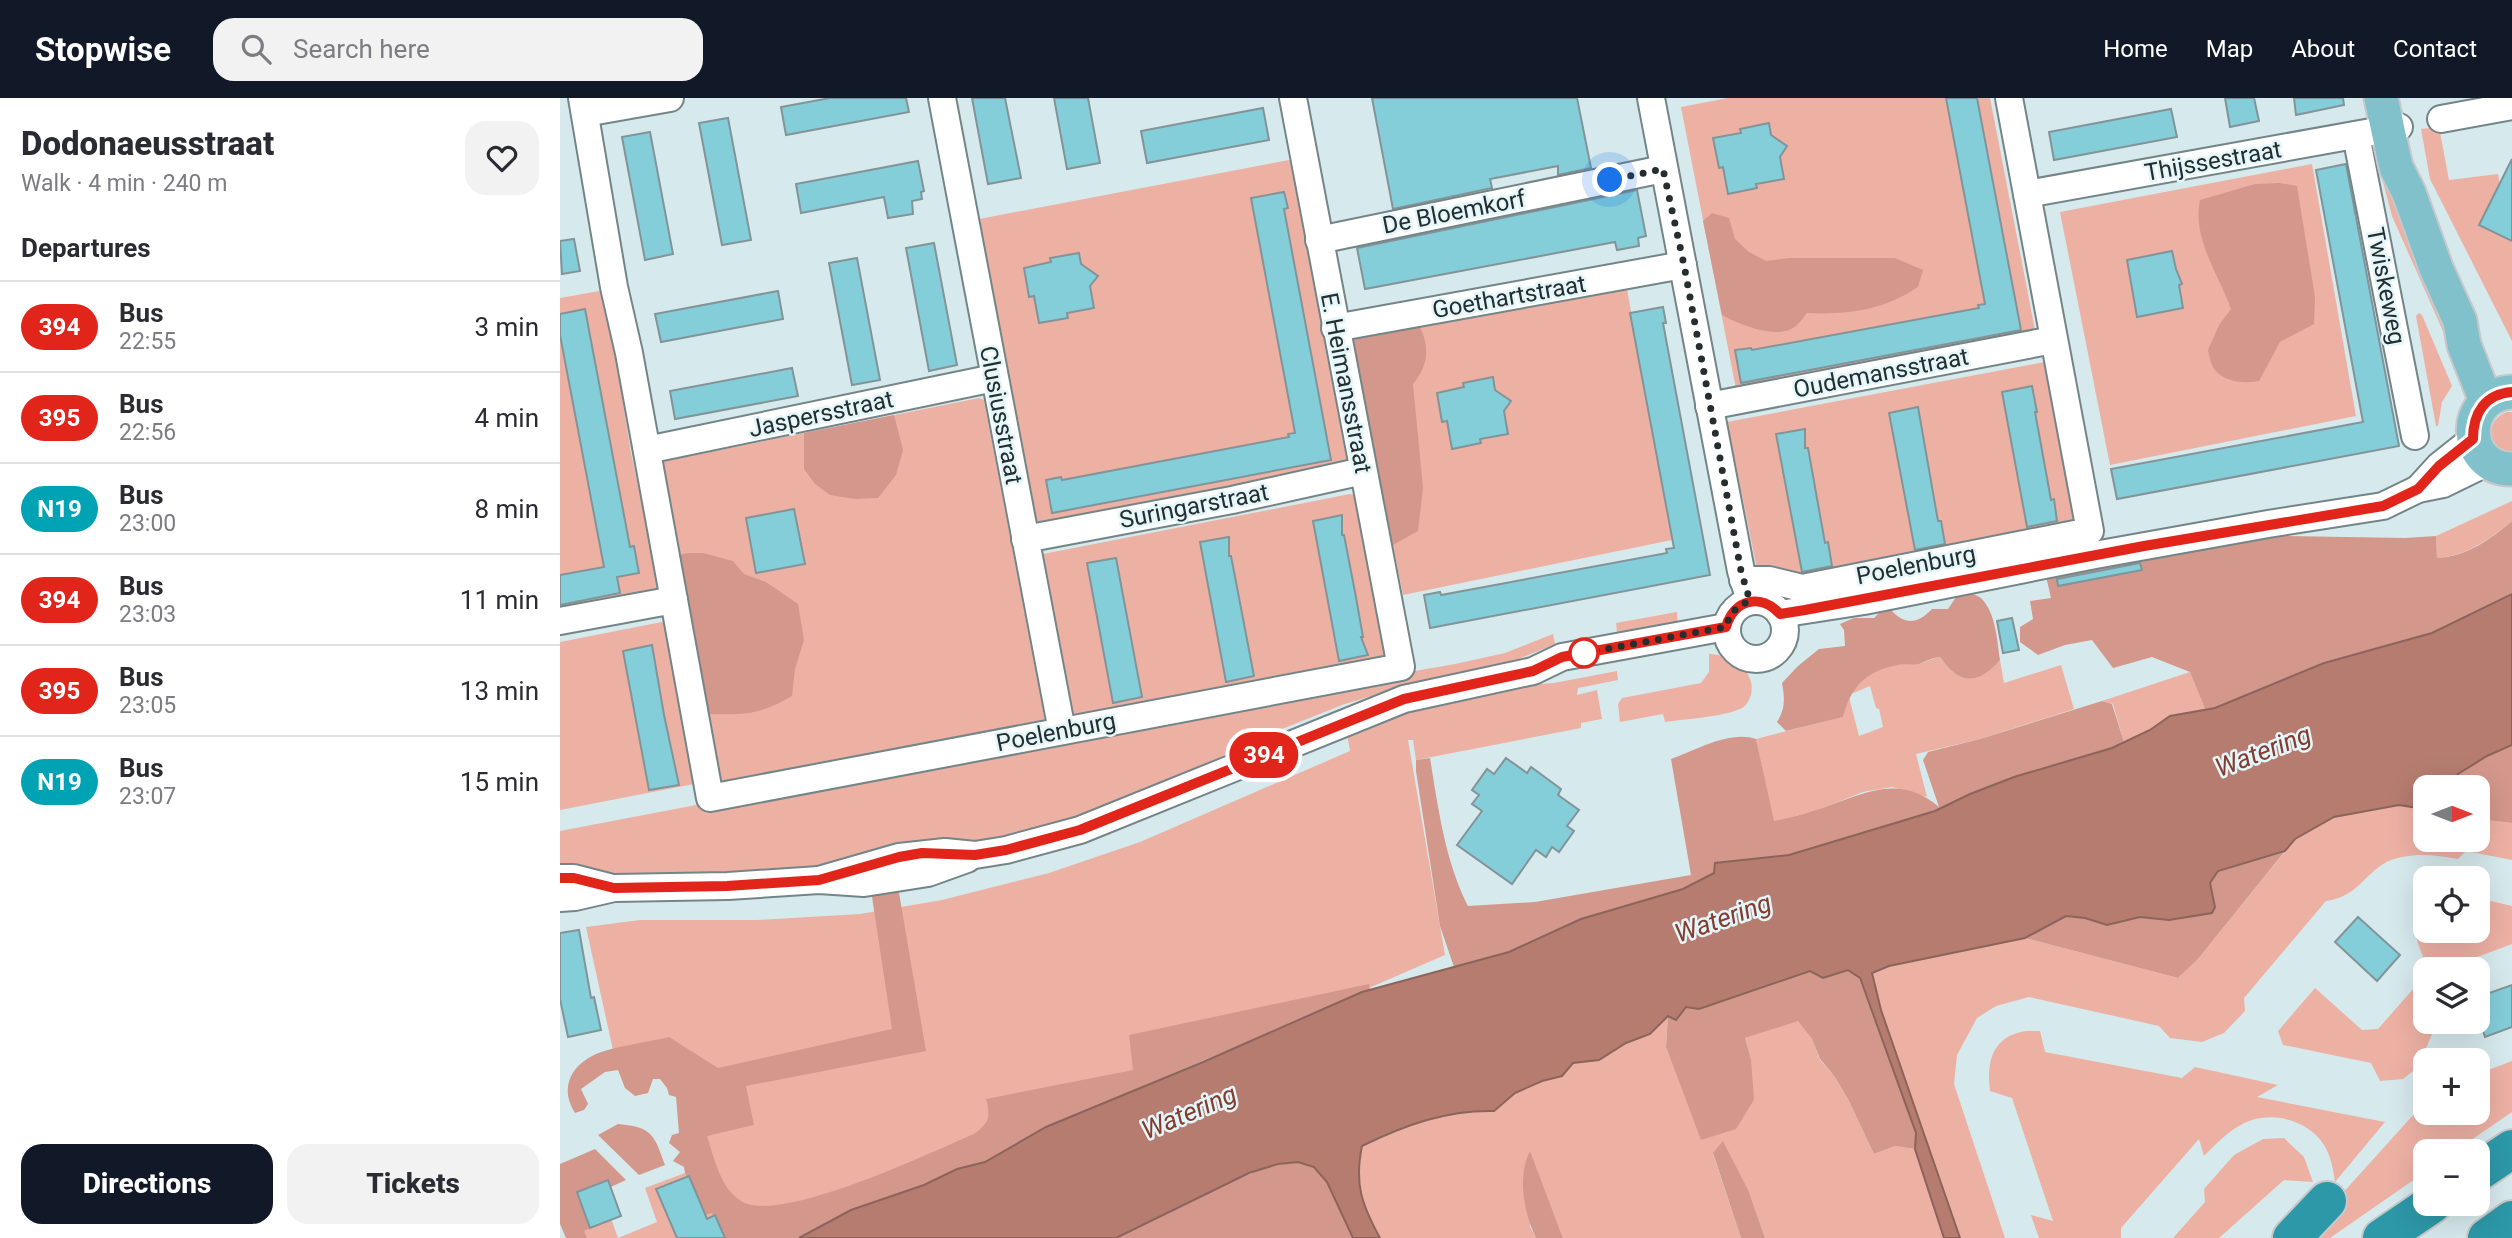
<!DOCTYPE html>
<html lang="en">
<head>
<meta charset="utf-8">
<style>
  body { margin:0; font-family:Roboto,sans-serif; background:#f2f2f3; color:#2b2b33; height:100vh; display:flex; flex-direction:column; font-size:26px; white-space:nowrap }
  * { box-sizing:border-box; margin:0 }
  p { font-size:23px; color:#7c7c81 }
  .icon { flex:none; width:38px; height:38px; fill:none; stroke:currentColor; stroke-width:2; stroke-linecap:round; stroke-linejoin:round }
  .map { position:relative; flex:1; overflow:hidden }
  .drawer { display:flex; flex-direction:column; background:#fff; width:560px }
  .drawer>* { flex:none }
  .badge { padding:0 14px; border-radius:23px; font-size:24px; line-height:46px }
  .needle { width:46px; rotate:90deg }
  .fabs { position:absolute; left:1853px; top:677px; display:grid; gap:14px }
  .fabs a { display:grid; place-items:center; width:77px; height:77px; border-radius:14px; background:#fff; box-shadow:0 7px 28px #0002; font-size:35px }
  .you { position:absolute; width:35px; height:35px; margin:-18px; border:5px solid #fff; border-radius:50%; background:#1a73e8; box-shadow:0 0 0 10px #1a73e833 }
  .map>.badge { position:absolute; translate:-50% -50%; box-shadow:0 0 0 4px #fff }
  h2 { padding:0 21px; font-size:26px; line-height:63px }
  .round { display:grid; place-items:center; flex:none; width:74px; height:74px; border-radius:21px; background:#f2f2f3 }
  .summary { display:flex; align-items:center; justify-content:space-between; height:119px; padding:0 21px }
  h1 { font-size:33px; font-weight:800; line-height:52px }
  .cta { display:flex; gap:14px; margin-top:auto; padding:14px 21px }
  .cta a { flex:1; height:80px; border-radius:21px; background:#111827; color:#fff; font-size:28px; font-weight:800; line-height:80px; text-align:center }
  .cta a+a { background:#f2f2f3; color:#2b2b33 }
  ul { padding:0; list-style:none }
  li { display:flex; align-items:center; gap:21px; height:91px; padding:0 21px; border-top:2px solid #e1e1e2 }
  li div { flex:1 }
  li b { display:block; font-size:26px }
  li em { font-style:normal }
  li .badge { min-width:77px; font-weight:700; text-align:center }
  header { display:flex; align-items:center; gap:42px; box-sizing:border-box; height:98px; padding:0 35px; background:#111827; color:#fff }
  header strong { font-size:33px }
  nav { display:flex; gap:38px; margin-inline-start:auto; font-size:24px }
  .search { width:490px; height:63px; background:#f2f2f3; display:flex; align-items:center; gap:18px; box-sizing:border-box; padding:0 24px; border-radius:21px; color:#7c7c81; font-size:26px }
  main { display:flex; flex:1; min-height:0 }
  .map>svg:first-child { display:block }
  .green { fill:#edb1a4 }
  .forest { fill:#d4978b }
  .water { fill:#b67c70; stroke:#8b645c; stroke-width:2 }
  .building { fill:#84ceda; stroke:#839498; stroke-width:2 }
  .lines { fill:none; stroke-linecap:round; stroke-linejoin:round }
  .minor-casing { stroke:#748588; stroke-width:30 }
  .major-casing { stroke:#c7c8c9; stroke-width:37 }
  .highway-casing { stroke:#c7c8c9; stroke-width:42 }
  .minor { stroke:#fff; stroke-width:26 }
  .major { stroke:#81c1cb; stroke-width:33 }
  .highway { stroke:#2d98a8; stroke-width:38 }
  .line-casing { stroke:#fff; stroke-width:16 }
  .line { stroke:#e1251b; stroke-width:10 }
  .walk { stroke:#262d2e; stroke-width:7; stroke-dasharray:0 12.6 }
  .stop-dot { fill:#fff; stroke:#e1251b; stroke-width:3.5 }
  .labels { text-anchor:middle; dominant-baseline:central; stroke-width:5; stroke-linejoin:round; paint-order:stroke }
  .street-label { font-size:24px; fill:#262d2e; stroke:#e3f6fa }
  .water-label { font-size:26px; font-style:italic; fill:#853b2d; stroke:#e3f6fa }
</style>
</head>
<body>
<header>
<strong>Stopwise</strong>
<div class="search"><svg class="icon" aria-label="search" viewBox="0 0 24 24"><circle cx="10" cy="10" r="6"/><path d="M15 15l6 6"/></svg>Search here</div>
<nav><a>Home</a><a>Map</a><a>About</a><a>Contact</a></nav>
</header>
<main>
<section class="drawer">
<div class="summary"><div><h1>Dodonaeusstraat</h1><p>Walk · 4 min · 240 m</p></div><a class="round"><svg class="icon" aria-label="heart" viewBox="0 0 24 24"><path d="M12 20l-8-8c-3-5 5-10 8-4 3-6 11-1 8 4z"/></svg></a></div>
<h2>Departures</h2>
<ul>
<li><span class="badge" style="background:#e1251b;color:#fff">394</span><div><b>Bus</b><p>22:55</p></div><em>3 min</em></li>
<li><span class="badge" style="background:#e1251b;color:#fff">395</span><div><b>Bus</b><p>22:56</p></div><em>4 min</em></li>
<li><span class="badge" style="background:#00a3b4;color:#fff">N19</span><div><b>Bus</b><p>23:00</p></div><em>8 min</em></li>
<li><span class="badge" style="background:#e1251b;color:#fff">394</span><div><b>Bus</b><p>23:03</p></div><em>11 min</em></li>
<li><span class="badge" style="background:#e1251b;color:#fff">395</span><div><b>Bus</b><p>23:05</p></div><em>13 min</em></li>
<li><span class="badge" style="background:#00a3b4;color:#fff">N19</span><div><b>Bus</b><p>23:07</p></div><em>15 min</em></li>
</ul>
<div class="cta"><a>Directions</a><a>Tickets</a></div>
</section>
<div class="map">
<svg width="1952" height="1140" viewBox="0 0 1952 1140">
  <rect width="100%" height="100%" fill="#d6e9ec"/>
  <g class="green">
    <polygon points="1168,0 1430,0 1476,237 1177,296 1121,9"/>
    <polygon points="1879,29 1889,82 1938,76 1940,86 1919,127 1952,143 1952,243 1870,81 1861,31"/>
    <polygon points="1813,46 1822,46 1898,267 1832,118"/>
    <polygon points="729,62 734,67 793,366 475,431 416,128 419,121"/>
    <polygon points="1752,66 1796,318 1550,367 1500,114"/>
    <polygon points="1065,180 1112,442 843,497 790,234"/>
    <polygon points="45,192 71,355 103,500 0,520 0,200"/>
    <polygon points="1859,215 1862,217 1892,288 1882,304 1878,328 1876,328 1856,218"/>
    <polygon points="1490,263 1521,431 1233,476 1197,471 1167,324"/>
    <polygon points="419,300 424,302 485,622 160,685 100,364"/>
    <path d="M1947,314H1952V355C1927,352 1924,322 1947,314Z"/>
    <polygon points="790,396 798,397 829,557 510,621 478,457"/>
    <path d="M1952,403V423C1930,441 1906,458 1877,460L1876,438Z"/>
    <polygon points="1117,514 1118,531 1057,534 1056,525"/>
    <polygon points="107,523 139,685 0,712 0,544"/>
    <polygon points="993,536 995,546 937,570 837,590 782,607 717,633 592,691 528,718 448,738 261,772 84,779 0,773 0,733 644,610 895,566 945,555"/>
    <path d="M1149,556C1169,556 1197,572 1191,597C1189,602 1187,607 1182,610C1165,619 1124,621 1105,624L1103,616L1060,624L1058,606L1062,600L1141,585L1149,574Z"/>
    <path d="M1380,559C1399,587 1418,588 1440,562L1444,585L1501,567L1514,611L1420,641L1356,656L1367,699L1332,689L1303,694L1258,712L1213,724L1196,641L1282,619L1289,599L1299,638L1323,629L1319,611L1316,610L1310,588L1291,596C1299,578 1323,568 1342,566C1347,566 1354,567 1359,566C1367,564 1371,560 1380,559Z"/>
    <polygon points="1057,573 1058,582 1018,590 1017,597 1037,592 1042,621 1021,625 1021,630 856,662 853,642 848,642 885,857 232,1140 177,1140 99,947 53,952 26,829 80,822 197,822 300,816 382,802 489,775 580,744 790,653 787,636 826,616 955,588 994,585"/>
    <polygon points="1630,574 1645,611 1610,618 1590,632 1564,644 1553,606 1542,603"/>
    <path d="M1839,707L1865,711L1866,742H1918V721L1952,725V762L1906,753L1898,761C1875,757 1854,754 1831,762C1806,772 1799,799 1766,803L1684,900L1685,913L1664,935L1642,944L1610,940L1599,928L1469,899L1436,908L1417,920L1397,957L1394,986L1445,1140H1400L1321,912L1312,876L1328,868L1465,840L1618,880L1638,861L1735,741L1774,719Z"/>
    <path d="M1918,800L1952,808V846L1885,871H1866V867C1858,842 1847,831 1865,808L1866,833H1918Z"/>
    <polygon points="1865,874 1866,924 1876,924 1876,927 1858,969 1843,981 1820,983 1811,965 1723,947 1718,933 1755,890 1802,932 1818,931 1862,881"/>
    <path d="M1108,918L1106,949L1142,1042L1191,961L1185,940L1238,922L1252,941L1260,962L1275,979L1288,1001L1314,1056L1335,1048L1355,1051L1384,1140H1205L1189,1094L1153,1056L1181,1140H1003L970,1054V1129L976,1140H820C802,1106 795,1087 802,1048C845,1027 886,1012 934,1013L955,995L982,983L1002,978L1013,965L1039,962L1066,945L1090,936Z"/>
    <path d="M1466,933H1480L1485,954L1622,980L1635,969L1718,987L1697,999L1825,1024L1775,1084C1773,1071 1771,1058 1764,1047C1750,1024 1717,1014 1692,1022C1673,1028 1658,1044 1644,1058L1639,1041L1561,1130V1140H1479L1471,1117L1493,1123L1452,1000L1430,993C1426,963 1433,938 1466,933Z"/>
    <polygon points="1952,963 1952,1014 1895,1053 1866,1054 1865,1074 1770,1140 1742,1140 1865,1004 1866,1015 1918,1015 1918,976"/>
    <polygon points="1724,1040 1744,1059 1753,1084 1724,1082 1659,1140 1613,1140 1645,1104 1644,1091 1674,1057 1703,1041"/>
    <polygon points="125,1075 141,1118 152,1114 162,1140 27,1140 23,1133 45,1123 52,1123 58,1140 97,1124 85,1090"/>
  </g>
  <g class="forest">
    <path d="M1720,85L1737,88L1755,199L1754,226L1720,244L1699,283C1684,286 1661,284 1653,269C1650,264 1649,257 1648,252L1659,227L1671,211C1658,175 1632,140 1640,102L1695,86Z"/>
    <path d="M1152,115L1169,120L1175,141L1189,154L1206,163L1229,160H1335L1363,172L1358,189C1324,212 1288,217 1247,215C1243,220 1238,228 1231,231C1213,240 1178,226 1162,217L1143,123Z"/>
    <path d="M840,224L860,229C870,250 868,268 853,286L863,390L858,433L833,447L790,234Z"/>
    <polygon points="334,317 343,352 336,377 318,400 295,401 270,397 255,386 244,371 244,335"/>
    <path d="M1952,423V496L1872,535L1764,564L1655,610L1645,611L1630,574L1592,559L1553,570L1532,542L1505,547L1478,557L1460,544V529L1473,521L1470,503L1491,500L1483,465L1666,437L1845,440L1876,438L1877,460C1906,459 1931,441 1952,423Z"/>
    <path d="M129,455H143L173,463L184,476L206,484L238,506L244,542L235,571L232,598C199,617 185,617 148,616L118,457Z"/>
    <path d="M1405,494C1410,495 1417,497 1421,500C1436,515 1437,542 1440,562C1418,588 1399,587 1380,559C1371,560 1367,563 1359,566C1353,568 1344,565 1338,567C1305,573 1291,589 1283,619L1226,633L1217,624C1225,611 1225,601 1222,585L1238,568L1259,551L1285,548L1284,532L1280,526L1294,520H1314L1320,514L1330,511C1344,527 1357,527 1372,511H1388L1396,499Z"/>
    <path d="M1542,603L1552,606L1564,644L1552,650L1410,696L1375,713L1339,724L1229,757L1201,761H1187L1154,774L1123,791L1021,821L949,854L894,869L880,828L856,673V662L870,660C878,709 885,763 908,808L975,804L1131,777L1111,661C1136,652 1170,632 1196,641L1214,723C1228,720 1242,717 1256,712C1300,698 1338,673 1379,709L1363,662L1368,654L1420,641Z"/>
    <path d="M1952,647V725L1918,721V690H1883C1890,685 1894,679 1900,674C1916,663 1934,655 1952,647Z"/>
    <polygon points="1725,753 1638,861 1618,880 1465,840 1506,818 1525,820 1547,827 1580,819 1609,822 1652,815 1655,809 1650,785 1658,773"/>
    <path d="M338,789L366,953L186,988L194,1027L147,1038C154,1059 160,1090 181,1103C220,1127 371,1054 414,1036C429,1025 431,1019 426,1001L573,972L569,937L809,886L810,892L486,1029L425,1064L397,1071L364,1087L291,1112L239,1140H162L152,1115L141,1118L125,1075L124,1069L113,1063L120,1054L109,1045L112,1037L119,1035L116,999L109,997L107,990L100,981H93L88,995L75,998L65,990L58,972L45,974L21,991L28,1006L24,1012L15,1015C0,992 9,969 34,957C50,949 89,944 109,939L158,970L332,931L311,792Z"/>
    <polygon points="1288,872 1299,880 1356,1035 1355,1051 1335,1048 1314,1056 1288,1001 1275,979 1260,961 1252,941 1238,923 1185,940 1191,961 1194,1002 1176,1031 1141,1042 1106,949 1108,918 1126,909 1139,911 1250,873 1263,880"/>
    <path d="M58,1026C93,1029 94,1037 105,1067L79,1077L38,1037Z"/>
    <polygon points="1163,1043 1189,1094 1205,1140 1181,1140 1153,1055"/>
    <polygon points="35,1051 66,1082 33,1097 45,1123 24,1133 27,1140 6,1140 0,1126 0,1066"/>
    <path d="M970,1053L1003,1140H976C964,1116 957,1078 970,1053Z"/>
    <path d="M738,1064L754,1069L767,1084L793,1140H556C584,1122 615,1110 645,1096C676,1083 703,1066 738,1064Z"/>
  </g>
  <path class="water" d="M1952,496V647L1927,658L1898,676L1892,684L1883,689L1866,690L1865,711L1839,707L1774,719L1735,741L1725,753L1658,773L1650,785L1655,809L1652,815L1609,822L1580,819L1547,827L1525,820L1506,818L1465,840L1329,868L1312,875L1321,912L1400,1140H1384L1355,1051L1356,1035L1300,880L1288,872L1263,880L1250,873L1139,911L1126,909L1116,922L1108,918L1090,936L1066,945L1039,962L1013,965L1002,978L982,983L955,995L934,1013C886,1012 845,1027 802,1048C794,1086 802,1107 820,1140H793L767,1084L754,1069L738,1064L718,1066L689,1075L556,1140H239L291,1112L364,1087L397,1071L425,1064L486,1029L643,964L802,894L949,854L1021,821L1123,791L1154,775L1155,765L1229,757L1375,713L1410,696L1454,679L1552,650L1590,632L1610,618L1655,610L1764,565L1872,535Z"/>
  <g class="building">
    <polygon points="270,0 346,0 349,14 226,37 221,9"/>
    <polygon points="412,0 445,0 461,80 428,86"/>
    <polygon points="494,0 528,0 540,65 507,71"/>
    <polygon points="812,0 1017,0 1031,70 998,77 998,68 930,81 932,90 833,111"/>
    <polygon points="1386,0 1417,0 1461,232 1181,285 1175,252 1191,250 1192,252 1419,210 1418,207 1425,206"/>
    <polygon points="1665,0 1694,0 1699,23 1670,29"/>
    <polygon points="1734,0 1783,0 1784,7 1736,17"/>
    <polygon points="703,10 709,42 587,65 581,33"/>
    <polygon points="1611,11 1617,39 1494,62 1489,34"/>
    <polygon points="168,20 191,142 162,147 139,25"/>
    <polygon points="1209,25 1211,37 1227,48 1220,59 1224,81 1196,86 1197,90 1168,96 1163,69 1159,70 1153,40 1181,35 1180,31"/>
    <polygon points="90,34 113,156 85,162 62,39"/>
    <polygon points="1952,61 1952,143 1919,127"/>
    <polygon points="358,63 364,93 361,94 362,101 352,103 353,116 328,120 324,99 241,115 236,86"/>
    <polygon points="1786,66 1839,348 1557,401 1551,371 1803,324 1756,72"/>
    <polygon points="1077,92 1086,138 1078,140 1079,148 1057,152 1055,144 805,191 797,150"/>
    <polygon points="724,94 728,110 724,111 771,362 492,415 486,382 501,379 502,382 729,339 728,336 735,335 691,100"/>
    <polygon points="14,141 20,173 2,176 0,143"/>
    <polygon points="374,145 397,267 369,273 346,150"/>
    <polygon points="1612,153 1616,171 1622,186 1619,187 1623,210 1577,219 1567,162"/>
    <polygon points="519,155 521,166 538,178 530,188 534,210 507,215 508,220 479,225 474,198 469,199 464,170 491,164 490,160"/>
    <polygon points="297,160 320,282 292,287 269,165"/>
    <polygon points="218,193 223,221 101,244 95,216"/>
    <polygon points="1103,209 1106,225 1103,225 1150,477 870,530 864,497 880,494 881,497 1107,455 1106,451 1114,450 1070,215"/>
    <polygon points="25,211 70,449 74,448 79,475 57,479 60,495 0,507 0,477 44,469 0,237 0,216"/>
    <polygon points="232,270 238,298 115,321 110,293"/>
    <polygon points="933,279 935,292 951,303 944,313 948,336 920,341 921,345 892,351 887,323 882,324 877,295 904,289 903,285"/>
    <polygon points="1472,288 1477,314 1475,314 1491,402 1494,401 1497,423 1467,429 1442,294"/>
    <polygon points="1358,309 1378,423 1381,423 1385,446 1355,452 1329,315"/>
    <polygon points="1245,331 1245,350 1248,350 1265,445 1268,444 1272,468 1242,474 1216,336"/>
    <polygon points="234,411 245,466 196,475 186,420"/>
    <polygon points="782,417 782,437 784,437 795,494 803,539 801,539 808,557 779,563 753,423"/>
    <polygon points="669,439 669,458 671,458 694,578 666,584 640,444"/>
    <polygon points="556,460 582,599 553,605 527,465"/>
    <polygon points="1580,465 1582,472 1498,488 1497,481"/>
    <polygon points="1452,520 1459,552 1443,555 1437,523"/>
    <polygon points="92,547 104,617 119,687 89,692 63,553"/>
    <polygon points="946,660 967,675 971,669 1001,691 998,697 1019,712 1007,728 1014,733 999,754 992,749 986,759 976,752 952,786 897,747 922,713 912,706 919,697 912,692 927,671 934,676"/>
    <polygon points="1798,819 1840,857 1817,883 1775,844"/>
    <polygon points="19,832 31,900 34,899 41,932 8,939 0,901 0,835"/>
    <polygon points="1952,887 1952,929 1925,939 1918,917 1918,899"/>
    <polygon points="129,1078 147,1121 155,1117 165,1140 117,1140 96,1091"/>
    <polygon points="48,1082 61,1118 30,1130 17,1094"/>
  </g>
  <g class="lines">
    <g class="minor-casing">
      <g id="minor">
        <polyline points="22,0 54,189 69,255 150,700 841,569 733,0"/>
        <polyline points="382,0 502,633"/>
        <polyline points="1091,0 1181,473 1190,503"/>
        <polyline points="25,15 110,0"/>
        <polyline points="1881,21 1952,8"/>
        <polyline points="1796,37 1855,338"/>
        <polyline points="1467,96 1839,29"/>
        <polyline points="759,142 1103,71"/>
        <polyline points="775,230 1123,167"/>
        <polyline points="1149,308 1493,242"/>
        <polyline points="87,352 434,280"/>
        <polyline points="1858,391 1879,368 1913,341"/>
        <polyline points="465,441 672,402 803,373"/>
        <polyline points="1183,482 1209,482 1242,490 1530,433 1449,0"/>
        <circle cx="1196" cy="532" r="29"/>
        <polyline points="1220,516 1304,503 1535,457 1708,426 1823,408 1858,391 1883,386 1928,364"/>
        <polyline points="0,523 114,502"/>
        <polyline points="0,780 14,780 49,789"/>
        <polyline points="259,782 339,759 385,754 415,757 446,752 520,732 844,601 973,573 1002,559 1166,529"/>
        <polyline points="0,800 15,799 54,790 168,788 259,782 304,785 368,775 407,761"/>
      </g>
    </g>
    <g class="major-casing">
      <g id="major">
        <polyline points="1821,0 1836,69 1849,95 1876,170 1900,223 1904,247 1926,303"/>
        <path d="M1952,294C1899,297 1902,372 1952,371"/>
      </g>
    </g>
    <g class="highway-casing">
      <g id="highway">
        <polyline points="1918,1074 1952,1051"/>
        <polyline points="1732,1140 1767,1103"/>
        <polyline points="1822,1140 1872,1106"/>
        <polyline points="1927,1140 1952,1122"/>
      </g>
    </g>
    <use href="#minor" class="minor"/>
    <use href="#major" class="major"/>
    <use href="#highway" class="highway"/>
  </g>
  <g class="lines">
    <g class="line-casing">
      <path id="line" d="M0,780H14L54,790L167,788L259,782L339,759L362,755L415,757L446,752L520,732L844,601L973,573L1002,559L1166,529C1174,501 1201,495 1220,516L1245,512L1584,448L1823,408L1858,391L1879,368L1913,341C1913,315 1925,296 1952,294"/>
    </g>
    <use href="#line" class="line"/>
    <path class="walk" d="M1024,555L1166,529C1170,515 1176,508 1190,503L1181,473L1124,167L1103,71L1050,82"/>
  </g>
  <circle class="stop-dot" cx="1024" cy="555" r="14"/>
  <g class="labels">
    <g class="street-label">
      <text transform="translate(1653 63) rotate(-10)">Thijssestraat</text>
      <text transform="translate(894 114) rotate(-11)">De Bloemkorf</text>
      <text transform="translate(1826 188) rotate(79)">Twiskeweg</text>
      <text transform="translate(949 199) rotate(-10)">Goethartstraat</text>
      <text transform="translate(1321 275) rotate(-11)">Oudemansstraat</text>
      <text transform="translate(786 285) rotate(79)">E. Heimansstraat</text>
      <text transform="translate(261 316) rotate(-12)">Jaspersstraat</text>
      <text transform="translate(441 317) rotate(79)">Clusiusstraat</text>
      <text transform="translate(634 408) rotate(-11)">Suringarstraat</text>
      <text transform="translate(1356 467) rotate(-11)">Poelenburg</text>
      <text transform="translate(496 634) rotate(-11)">Poelenburg</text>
    </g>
    <g class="water-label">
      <text transform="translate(1703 653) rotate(-21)">Watering</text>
      <text transform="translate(1163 820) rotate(-19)">Watering</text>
      <text transform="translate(629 1014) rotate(-23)">Watering</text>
    </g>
  </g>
</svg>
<div class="fabs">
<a><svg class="needle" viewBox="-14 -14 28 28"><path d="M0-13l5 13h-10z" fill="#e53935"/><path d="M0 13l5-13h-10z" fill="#7c7c81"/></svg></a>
<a><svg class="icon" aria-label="locate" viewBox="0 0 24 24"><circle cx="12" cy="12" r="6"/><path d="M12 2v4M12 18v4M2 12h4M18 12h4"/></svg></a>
<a><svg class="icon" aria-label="layers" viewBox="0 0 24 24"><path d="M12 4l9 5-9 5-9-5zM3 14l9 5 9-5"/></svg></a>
<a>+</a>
<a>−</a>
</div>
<div class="you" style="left:1050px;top:82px"></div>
<b class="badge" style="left:704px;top:657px;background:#e1251b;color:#fff">394</b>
</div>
</main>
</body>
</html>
